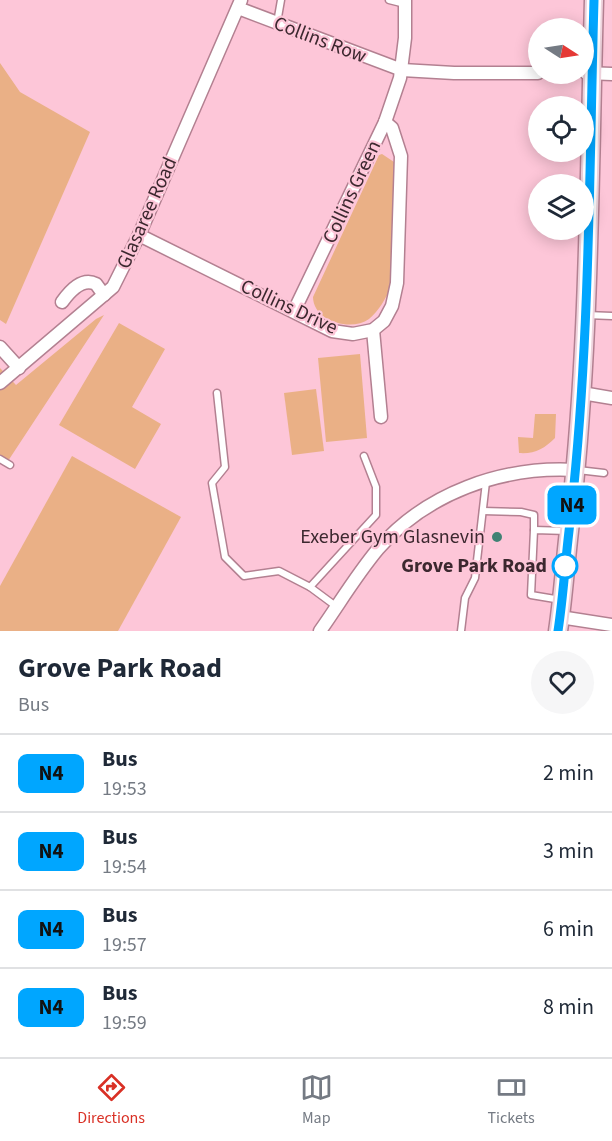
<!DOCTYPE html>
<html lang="en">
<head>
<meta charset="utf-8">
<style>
  body { margin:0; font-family:"Source Sans 3",sans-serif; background:#f6f6f7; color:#1f2937; height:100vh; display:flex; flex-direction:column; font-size:22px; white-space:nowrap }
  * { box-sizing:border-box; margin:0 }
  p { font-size:20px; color:#747a83 }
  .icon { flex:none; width:33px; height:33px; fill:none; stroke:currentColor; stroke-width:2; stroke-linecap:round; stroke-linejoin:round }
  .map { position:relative; height:631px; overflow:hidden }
  .details { display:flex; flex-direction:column; background:#fff; flex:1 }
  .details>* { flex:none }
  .badge { padding:0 12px; border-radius:9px; font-size:21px; line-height:39px }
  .needle { width:39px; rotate:102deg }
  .fabs { position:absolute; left:528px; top:18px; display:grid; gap:12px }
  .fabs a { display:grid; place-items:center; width:66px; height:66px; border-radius:50%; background:#fff; box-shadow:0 3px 15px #0003; font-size:30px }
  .map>.badge { position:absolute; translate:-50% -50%; box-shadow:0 0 0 3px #fff }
  .round { display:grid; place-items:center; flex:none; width:63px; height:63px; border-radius:32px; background:#f6f6f7 }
  .summary { display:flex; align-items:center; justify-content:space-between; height:102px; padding:0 18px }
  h1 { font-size:28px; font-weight:700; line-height:45px }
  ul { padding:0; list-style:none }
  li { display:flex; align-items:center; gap:18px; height:78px; padding:0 18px; border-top:2px solid #e0e1e3 }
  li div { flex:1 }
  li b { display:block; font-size:22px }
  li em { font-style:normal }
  li .badge { min-width:66px; font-weight:700; text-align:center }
  .tab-bar { display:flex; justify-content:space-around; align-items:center; height:84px; border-top:2px solid #e0e1e3; background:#fff; font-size:16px; color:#747a83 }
  .tab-bar a { display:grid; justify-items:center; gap:3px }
  .tab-bar .current { color:#d93025 }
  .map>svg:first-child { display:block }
  .green { fill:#eab086 }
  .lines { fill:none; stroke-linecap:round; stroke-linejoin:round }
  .service-casing { stroke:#b38091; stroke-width:9 }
  .minor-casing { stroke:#b38091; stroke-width:15 }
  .secondary-casing { stroke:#b38091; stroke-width:21 }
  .service { stroke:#fff; stroke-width:6 }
  .minor { stroke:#fff; stroke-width:12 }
  .secondary { stroke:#eed3dd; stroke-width:18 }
  .line-casing { stroke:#fff; stroke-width:14 }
  .line { stroke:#00a6ff; stroke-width:9 }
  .poi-dot { fill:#408274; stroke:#fdc6d8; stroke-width:2 }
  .stop-dot { fill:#fff; stroke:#00a6ff; stroke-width:3 }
  .labels { text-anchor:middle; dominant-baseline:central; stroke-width:4.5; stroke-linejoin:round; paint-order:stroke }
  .street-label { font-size:20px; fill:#3c282f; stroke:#fdc6d8 }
  .poi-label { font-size:20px; fill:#3c282f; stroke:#fdc6d8; text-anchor:end }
  .stop-label { font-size:20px; font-weight:bold; fill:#3c282f; stroke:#fdc6d8; text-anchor:end }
</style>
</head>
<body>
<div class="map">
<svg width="612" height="631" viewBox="0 0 612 631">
  <rect width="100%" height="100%" fill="#fdc6d8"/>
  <g class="green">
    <polygon points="0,63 20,92 90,132 6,324 0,320"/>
    <path d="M382,154L394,162L391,288C385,299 379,311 369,319C351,332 313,321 313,297L379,155Z"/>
    <polygon points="104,315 8,461 0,456 0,368 16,385 96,319"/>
    <polygon points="119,323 165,349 132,407 161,424 135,469 59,425"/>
    <polygon points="360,354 367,438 326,442 318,358"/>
    <polygon points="316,389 324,451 292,455 284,393"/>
    <path d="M535,414H556L555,438C544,449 535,454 519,453L518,437L533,438Z"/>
    <polygon points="72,456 181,517 118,631 0,631 0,586"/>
  </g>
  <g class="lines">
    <g class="service-casing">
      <g id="service">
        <polyline points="389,0 405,4"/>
        <polyline points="277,23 281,0"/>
        <polyline points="586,315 612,316"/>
        <polyline points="217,393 225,467 212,483 225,557 244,576 279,571 310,587 337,607"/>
        <polyline points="0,459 10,465"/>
        <polyline points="578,470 604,473"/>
        <polyline points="483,511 521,512 534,515 534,530"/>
        <polyline points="310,587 376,515 376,487 364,456"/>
        <polyline points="561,600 531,595 534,530 568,531"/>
        <polyline points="461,631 465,598 475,578 486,482"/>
      </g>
    </g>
    <g class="minor-casing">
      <g id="minor">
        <polyline points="238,8 402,70 454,73 538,73"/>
        <polyline points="586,73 612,74"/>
        <polyline points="139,235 332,331 353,334 373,330 384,321 392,306 397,283 401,156 392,128 385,122"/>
        <path d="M62,302C70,291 82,277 96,284L104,295"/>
        <polyline points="294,311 385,122 400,78 405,38 405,0"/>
        <polyline points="373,330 381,417"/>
        <polyline points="0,347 19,368"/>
        <polyline points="0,383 113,287 139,235 241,0"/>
        <polyline points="582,393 612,398"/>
        <polyline points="560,617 612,625"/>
        <path d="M320,631C339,604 357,574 378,549C426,493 502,466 575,470"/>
      </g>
    </g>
    <g class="secondary-casing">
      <path id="secondary" d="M558,631C563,598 565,565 569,531C590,355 589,177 594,0"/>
    </g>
    <use href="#service" class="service"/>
    <use href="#minor" class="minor"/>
    <use href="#secondary" class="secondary"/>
  </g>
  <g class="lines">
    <g class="line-casing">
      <path id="line" d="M558,631C563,598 565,565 569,531C590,355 589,177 594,0"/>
    </g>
    <use href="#line" class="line"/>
  </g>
  <circle class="poi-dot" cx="497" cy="537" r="6"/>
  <circle class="stop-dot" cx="565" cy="566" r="12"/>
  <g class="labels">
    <g class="street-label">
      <text transform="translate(320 40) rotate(21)">Collins Row</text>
      <text transform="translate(352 192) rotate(-65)">Collins Green</text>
      <text transform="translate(147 213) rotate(-66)">Glasaree Road</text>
      <text transform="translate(289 307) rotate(25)">Collins Drive</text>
    </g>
    <g class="poi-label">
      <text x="485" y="537">Exeber Gym Glasnevin</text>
    </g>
    <g class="stop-label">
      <text x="547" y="566">Grove Park Road</text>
    </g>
  </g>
</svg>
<div class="fabs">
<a><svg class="needle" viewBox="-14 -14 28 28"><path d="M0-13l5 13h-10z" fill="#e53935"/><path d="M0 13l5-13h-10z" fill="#747a83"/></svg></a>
<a><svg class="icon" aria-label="locate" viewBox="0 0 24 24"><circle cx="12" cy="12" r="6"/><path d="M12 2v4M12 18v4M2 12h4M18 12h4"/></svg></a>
<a><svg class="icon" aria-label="layers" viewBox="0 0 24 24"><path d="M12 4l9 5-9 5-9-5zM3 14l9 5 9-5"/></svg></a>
</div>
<b class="badge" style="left:572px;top:505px;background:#00a6ff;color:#111">N4</b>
</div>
<section class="details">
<div class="summary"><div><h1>Grove Park Road</h1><p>Bus</p></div><a class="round"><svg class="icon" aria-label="heart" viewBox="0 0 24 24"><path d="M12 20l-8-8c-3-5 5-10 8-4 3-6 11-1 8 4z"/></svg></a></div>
<ul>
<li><span class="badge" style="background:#00a6ff;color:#111">N4</span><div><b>Bus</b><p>19:53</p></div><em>2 min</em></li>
<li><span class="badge" style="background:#00a6ff;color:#111">N4</span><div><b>Bus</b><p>19:54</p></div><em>3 min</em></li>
<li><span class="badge" style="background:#00a6ff;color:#111">N4</span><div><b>Bus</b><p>19:57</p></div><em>6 min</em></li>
<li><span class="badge" style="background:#00a6ff;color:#111">N4</span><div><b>Bus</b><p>19:59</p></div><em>8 min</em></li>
</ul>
</section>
<nav class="tab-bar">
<a class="current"><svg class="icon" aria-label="directions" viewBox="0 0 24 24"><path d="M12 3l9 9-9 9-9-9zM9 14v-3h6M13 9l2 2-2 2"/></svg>Directions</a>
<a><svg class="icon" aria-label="map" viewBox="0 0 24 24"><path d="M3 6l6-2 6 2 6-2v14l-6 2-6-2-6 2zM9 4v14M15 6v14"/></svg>Map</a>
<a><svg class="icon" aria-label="tickets" viewBox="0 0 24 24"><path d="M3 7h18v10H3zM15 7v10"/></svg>Tickets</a>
</nav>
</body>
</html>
